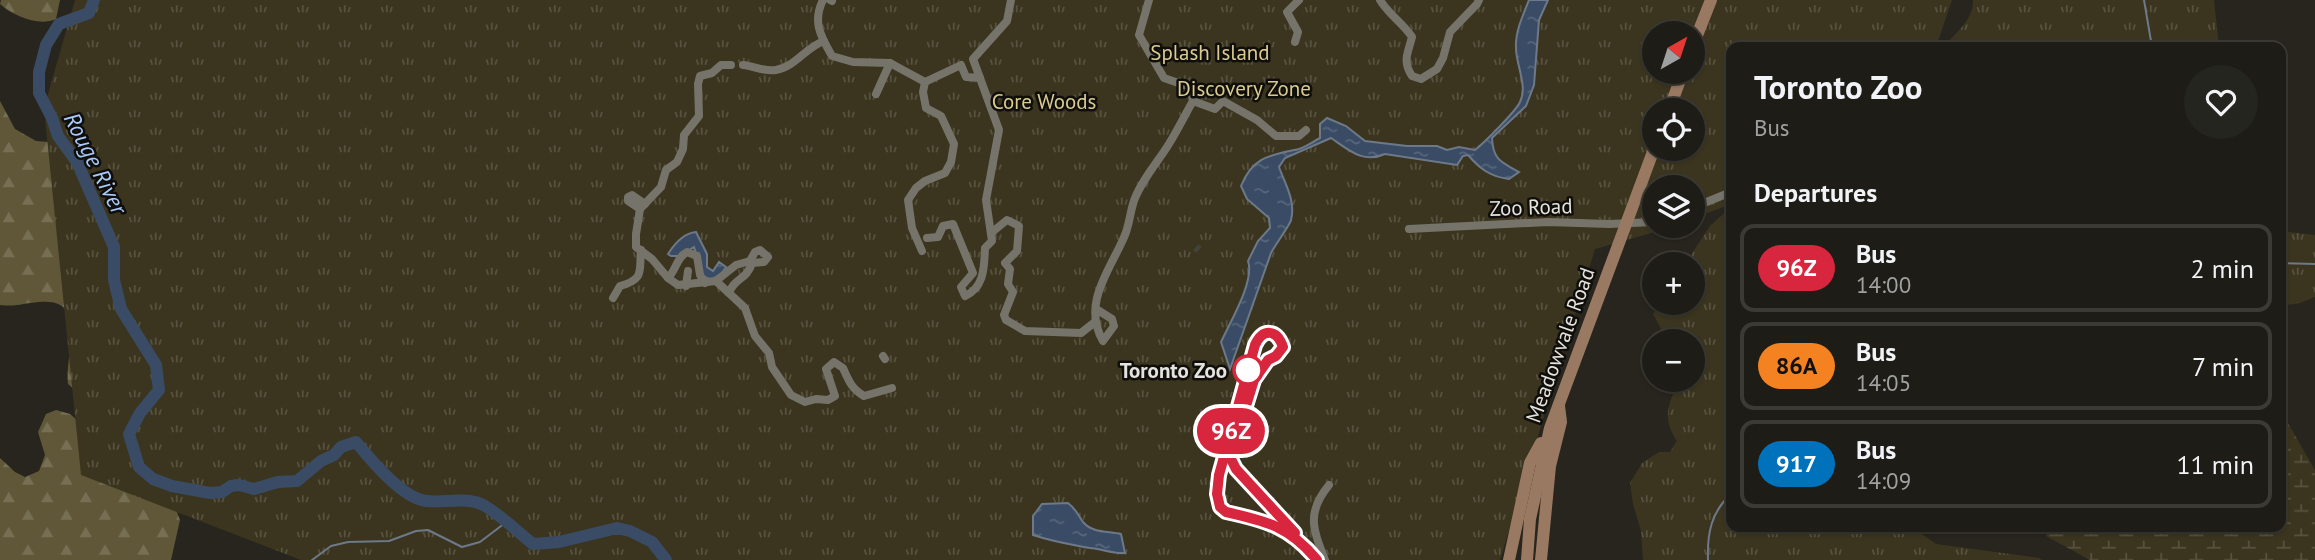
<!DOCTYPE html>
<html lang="en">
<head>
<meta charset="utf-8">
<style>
  body { margin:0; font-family:"PT Sans",sans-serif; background:#25251f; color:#f1f3f6; height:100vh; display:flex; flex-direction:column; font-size:26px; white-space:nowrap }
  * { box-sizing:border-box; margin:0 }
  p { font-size:23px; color:#a0a1a1 }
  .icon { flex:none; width:38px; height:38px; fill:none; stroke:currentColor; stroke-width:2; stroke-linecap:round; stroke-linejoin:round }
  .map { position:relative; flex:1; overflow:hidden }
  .details { position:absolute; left:1726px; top:42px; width:560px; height:490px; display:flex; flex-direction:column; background:#1d1c16; border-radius:14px; box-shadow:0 2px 5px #0004,0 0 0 2px #3b3a35 }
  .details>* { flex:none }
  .badge { padding:0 14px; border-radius:23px; font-size:24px; line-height:46px }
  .needle { width:46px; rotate:39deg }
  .fabs { position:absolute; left:1642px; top:21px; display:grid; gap:14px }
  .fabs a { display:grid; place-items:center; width:63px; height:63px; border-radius:50%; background:#1d1c16; box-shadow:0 2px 5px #0004,0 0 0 2px #3b3a35; font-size:35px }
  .map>.badge { position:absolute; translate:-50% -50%; box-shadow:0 0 0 4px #fff }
  h2 { padding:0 28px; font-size:26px; line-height:63px }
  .round { display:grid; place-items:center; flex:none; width:74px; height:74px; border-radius:37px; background:#25251f }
  .overview { display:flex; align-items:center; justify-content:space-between; height:119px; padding:0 28px }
  h1 { font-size:33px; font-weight:700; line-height:52px }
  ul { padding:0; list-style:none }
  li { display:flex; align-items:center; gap:21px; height:88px; margin:0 14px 10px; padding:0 14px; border:4px solid #3b3a35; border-radius:14px }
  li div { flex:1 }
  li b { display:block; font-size:26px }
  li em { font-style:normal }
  li .badge { min-width:77px; font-weight:700; text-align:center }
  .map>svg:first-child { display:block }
  .forest { fill:url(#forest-firs) }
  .wetland { fill:url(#wetland-marsh) }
  .park { fill:url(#park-tufts); fill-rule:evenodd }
  .water { fill:url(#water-ripples); stroke:#6d7989; stroke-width:2 }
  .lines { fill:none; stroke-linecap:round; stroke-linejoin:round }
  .stream { stroke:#6d7989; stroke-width:2 }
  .river { stroke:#3a4c65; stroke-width:12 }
  .street-tunnel { stroke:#43423a; stroke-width:8; stroke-dasharray:8 4; stroke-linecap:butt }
  .street { stroke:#76746a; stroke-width:8 }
  .secondary { stroke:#997962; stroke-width:12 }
  .line-casing { stroke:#fff; stroke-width:16 }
  .line { stroke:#d7263d; stroke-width:10 }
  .stop-dot { fill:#fff; stroke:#d7263d; stroke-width:3.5 }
  .labels { text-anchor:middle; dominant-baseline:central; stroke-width:5; stroke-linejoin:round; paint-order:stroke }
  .park-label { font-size:21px; fill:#dbcb91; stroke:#0f0e0a }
  .street-label { font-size:21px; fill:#e4e3de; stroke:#0f0e0a }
  .stop-label { font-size:21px; font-weight:bold; fill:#e4e3de; stroke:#0f0e0a; text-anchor:end }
  .water-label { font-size:23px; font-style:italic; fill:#a8cafb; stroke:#0f0e0a }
</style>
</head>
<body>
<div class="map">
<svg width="2315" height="560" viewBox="0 0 2315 560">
  <defs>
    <pattern id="forest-firs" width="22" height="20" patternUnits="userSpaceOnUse" patternTransform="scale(1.75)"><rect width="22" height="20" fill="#5f5737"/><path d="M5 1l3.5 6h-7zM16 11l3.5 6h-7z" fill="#766f54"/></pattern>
    <pattern id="wetland-marsh" width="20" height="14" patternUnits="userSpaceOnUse" patternTransform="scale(1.75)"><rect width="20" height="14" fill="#3b351f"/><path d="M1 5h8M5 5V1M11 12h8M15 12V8" fill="none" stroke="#57523f"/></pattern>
    <pattern id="park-tufts" width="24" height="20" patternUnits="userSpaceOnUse" patternTransform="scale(1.75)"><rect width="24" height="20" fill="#3b351f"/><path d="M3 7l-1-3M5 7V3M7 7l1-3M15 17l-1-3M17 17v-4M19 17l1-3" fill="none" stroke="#57523f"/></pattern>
    <pattern id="water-ripples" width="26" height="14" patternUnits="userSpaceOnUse" patternTransform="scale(1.75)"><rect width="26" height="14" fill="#3a4c65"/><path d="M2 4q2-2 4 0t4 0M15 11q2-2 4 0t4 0" fill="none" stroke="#56667b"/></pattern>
  </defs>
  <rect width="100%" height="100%" fill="#27251d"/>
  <g class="forest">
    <path d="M1,0H60L56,19C39,27 14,16 0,4Z"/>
    <path d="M0,101L15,129L36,141L74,144L89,403L68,384C64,354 91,297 39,302C22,303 19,307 0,305Z"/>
    <polygon points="56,410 70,414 175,507 180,520 171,560 0,560 0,458 15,472 25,477 39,471 45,455 38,432 46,414"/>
  </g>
  <polygon class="wetland" points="2280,403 2289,425 2315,470 2315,560 2090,560 2046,536 2045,527 2280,527"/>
  <g class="park">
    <path d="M75,0H1952L1936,47H1731V204L1692,219V187H1654V226H1676L1595,249L1500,560H301L81,475L44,108ZM1654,33H1692V72H1654ZM1654,110H1692V149H1654Z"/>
    <path d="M1973,0H2214L2219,47H1943C1955,34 1974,19 1973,0Z"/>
    <path d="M1731,207V527H1912L1936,544L2039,558L2042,560H1643L1641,531L1633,504L1630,483L1642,463L1659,452H1670L1677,441C1661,418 1669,403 1679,380H1692V341H1672L1664,334L1653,314L1661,303H1692V264H1685L1710,226Z"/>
    <polygon points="2280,231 2315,235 2315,297 2300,303 2280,306"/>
  </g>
  <g class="water">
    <path d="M1529,0H1548L1539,20L1534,85L1526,106L1492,138C1493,160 1501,162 1519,172L1509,179C1491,177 1480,169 1468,155L1463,156L1457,165L1385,154C1363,164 1349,150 1331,138L1285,158L1279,167C1285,184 1296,201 1291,220C1290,225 1275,245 1271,253L1230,369L1221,342C1230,322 1255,281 1248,261L1258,241L1270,228L1269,218L1247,199L1241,186C1253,156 1271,155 1299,149C1306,147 1314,141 1320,138V124L1327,118L1346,126L1365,141L1407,146H1437L1447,150L1459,147L1475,150C1484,143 1516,111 1520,102C1528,86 1516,65 1516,48C1515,32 1523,15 1529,0Z"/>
    <path d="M696,232L707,254V267L713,271L719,262L726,267L722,273L711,280L703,276L694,247L679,256H671L668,254C675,243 684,233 696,232Z"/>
    <path d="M1068,503C1077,510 1077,514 1083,522C1092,533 1108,531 1121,534L1125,553C1113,554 1102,549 1090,548C1069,544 1054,542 1033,535V516L1042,504Z"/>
  </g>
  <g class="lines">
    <g class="stream">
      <polyline points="2144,0 2152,47"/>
      <polyline points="2280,263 2315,264"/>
      <polyline points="312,560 331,546 348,542 389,541 416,531 428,530 462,547 480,542 505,523"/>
      <path d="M1708,560C1707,534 1711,512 1731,494"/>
    </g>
    <path class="river" d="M94,0L89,13L59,24L46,45L39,72V93L52,118L58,136L77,162L114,247V280L121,309L156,365L159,390L140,413L129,434L139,467L153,479L172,486L210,493L222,492L231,486L239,485L254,489L278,482L297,481L321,461L334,455L341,447L356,442C371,460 402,498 426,501C444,503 463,497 481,504C494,509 520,534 533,544L559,542L617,528L630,531L652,542L666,560"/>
    <polyline class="street-tunnel" points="1196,247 1199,250"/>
    <g class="street">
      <path d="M823,0C812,22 821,37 832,56L853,62L890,63L925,82L923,92L926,108L941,116L954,144L951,162L945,173L925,181L916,188L908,200L912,228L922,251"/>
      <polyline points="830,0 832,1"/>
      <polyline points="1149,0 1139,35 1164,78 1190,87 1193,101 1215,109 1223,101 1257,120 1276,136 1299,136 1306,130"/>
      <path d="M1380,0C1389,15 1403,23 1412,37C1408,53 1402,61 1412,76L1421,79L1437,69L1443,58L1450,32L1477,4L1479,0"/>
      <polyline points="1295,42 1298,32 1287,12 1299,0"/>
      <path d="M731,65H721L712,73L700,76L698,84L699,116L684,135L683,149L677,162L666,170L661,187L640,209L636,234V247L652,259L668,278L678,285L716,281L745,308L755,336L769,353L772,367L791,395L805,402L816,399L828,400L835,396L826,369L834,362L843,368C849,381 851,388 864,396L892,388"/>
      <path d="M743,65C754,66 764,72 776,70C795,67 806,47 824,41"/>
      <polyline points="925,82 961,65 966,77 980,78"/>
      <polyline points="876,94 890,63"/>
      <polyline points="1692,208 1731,192"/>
      <polyline points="640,209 628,201 628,197 632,195 645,204"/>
      <polyline points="1409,229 1548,222 1609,224 1654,222"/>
      <polyline points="991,233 1007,220 1019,226 1017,251 1005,263 1010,269 1008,284 1013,292 1004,315 1006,320 1025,331 1081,333 1095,322"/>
      <path d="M927,238L938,237L943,226L953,224L973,273L961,287L965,296C985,287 984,266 985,248L992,241L986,200L999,130L973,59L1007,21L1011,0"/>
      <polyline points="750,261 755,252 760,250 768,257 764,262 752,263"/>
      <path d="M668,278C676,270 677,257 687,252L697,256L700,275L705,283"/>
      <path d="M716,281L736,265L750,261L752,263C747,280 734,278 729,293"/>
      <polyline points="686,286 688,271"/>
      <path d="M613,298L620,286C645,279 639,271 641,250"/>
      <path d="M1096,309L1112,319L1114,326L1103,341C1081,303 1111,269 1125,235C1129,225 1130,214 1133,204C1137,188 1154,166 1163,153C1175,136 1183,118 1193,101"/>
      <polyline points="883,356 885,359"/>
      <path d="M1325,560C1313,529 1306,513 1329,485"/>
    </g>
    <g class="secondary">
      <polyline points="1692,48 1711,0"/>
      <polyline points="1669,110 1683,72"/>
      <polyline points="1509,560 1530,463 1541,443"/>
      <polyline points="1527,560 1530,519 1550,428 1654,149"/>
      <polyline points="1541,560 1550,466 1561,422 1559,406"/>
    </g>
  </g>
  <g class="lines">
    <g class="line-casing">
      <path id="line" d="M1295,533L1236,469L1230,457L1254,380L1268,360L1276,356L1283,347C1277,329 1263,328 1255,345L1219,475L1217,494L1220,507L1226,512C1267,521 1290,527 1317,560"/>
    </g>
    <use href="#line" class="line"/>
  </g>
  <circle class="stop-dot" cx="1248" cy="370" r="14"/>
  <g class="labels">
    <g class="park-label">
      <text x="1210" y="52">Splash Island</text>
      <text x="1244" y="88">Discovery Zone</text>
      <text x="1044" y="101">Core Woods</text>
    </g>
    <g class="street-label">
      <text transform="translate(1531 207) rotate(-2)">Zoo Road</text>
      <text transform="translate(1560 345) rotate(-70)">Meadowvale Road</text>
    </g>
    <g class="stop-label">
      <text x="1227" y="370">Toronto Zoo</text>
    </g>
    <g class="water-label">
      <text transform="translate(96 163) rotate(63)">Rouge River</text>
    </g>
  </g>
</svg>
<div class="fabs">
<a><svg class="needle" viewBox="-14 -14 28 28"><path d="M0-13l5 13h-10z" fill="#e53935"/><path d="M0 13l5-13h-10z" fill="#a0a1a1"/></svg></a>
<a><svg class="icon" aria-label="locate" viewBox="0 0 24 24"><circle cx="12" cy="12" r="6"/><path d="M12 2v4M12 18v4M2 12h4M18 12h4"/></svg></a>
<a><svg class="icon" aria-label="layers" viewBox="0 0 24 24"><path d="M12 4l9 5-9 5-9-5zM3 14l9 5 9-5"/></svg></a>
<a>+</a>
<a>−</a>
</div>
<b class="badge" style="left:1231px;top:431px;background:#d7263d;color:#fff">96Z</b>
<section class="details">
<div class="overview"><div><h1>Toronto Zoo</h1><p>Bus</p></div><a class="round"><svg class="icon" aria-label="heart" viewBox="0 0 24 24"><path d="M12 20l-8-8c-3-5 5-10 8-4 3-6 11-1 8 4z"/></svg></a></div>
<h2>Departures</h2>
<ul>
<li><span class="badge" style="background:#d7263d;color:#fff">96Z</span><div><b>Bus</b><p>14:00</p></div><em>2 min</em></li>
<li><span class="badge" style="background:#f58220;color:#111">86A</span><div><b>Bus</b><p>14:05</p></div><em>7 min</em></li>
<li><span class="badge" style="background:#0072bc;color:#fff">917</span><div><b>Bus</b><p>14:09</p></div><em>11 min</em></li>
</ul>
</section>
</div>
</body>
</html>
